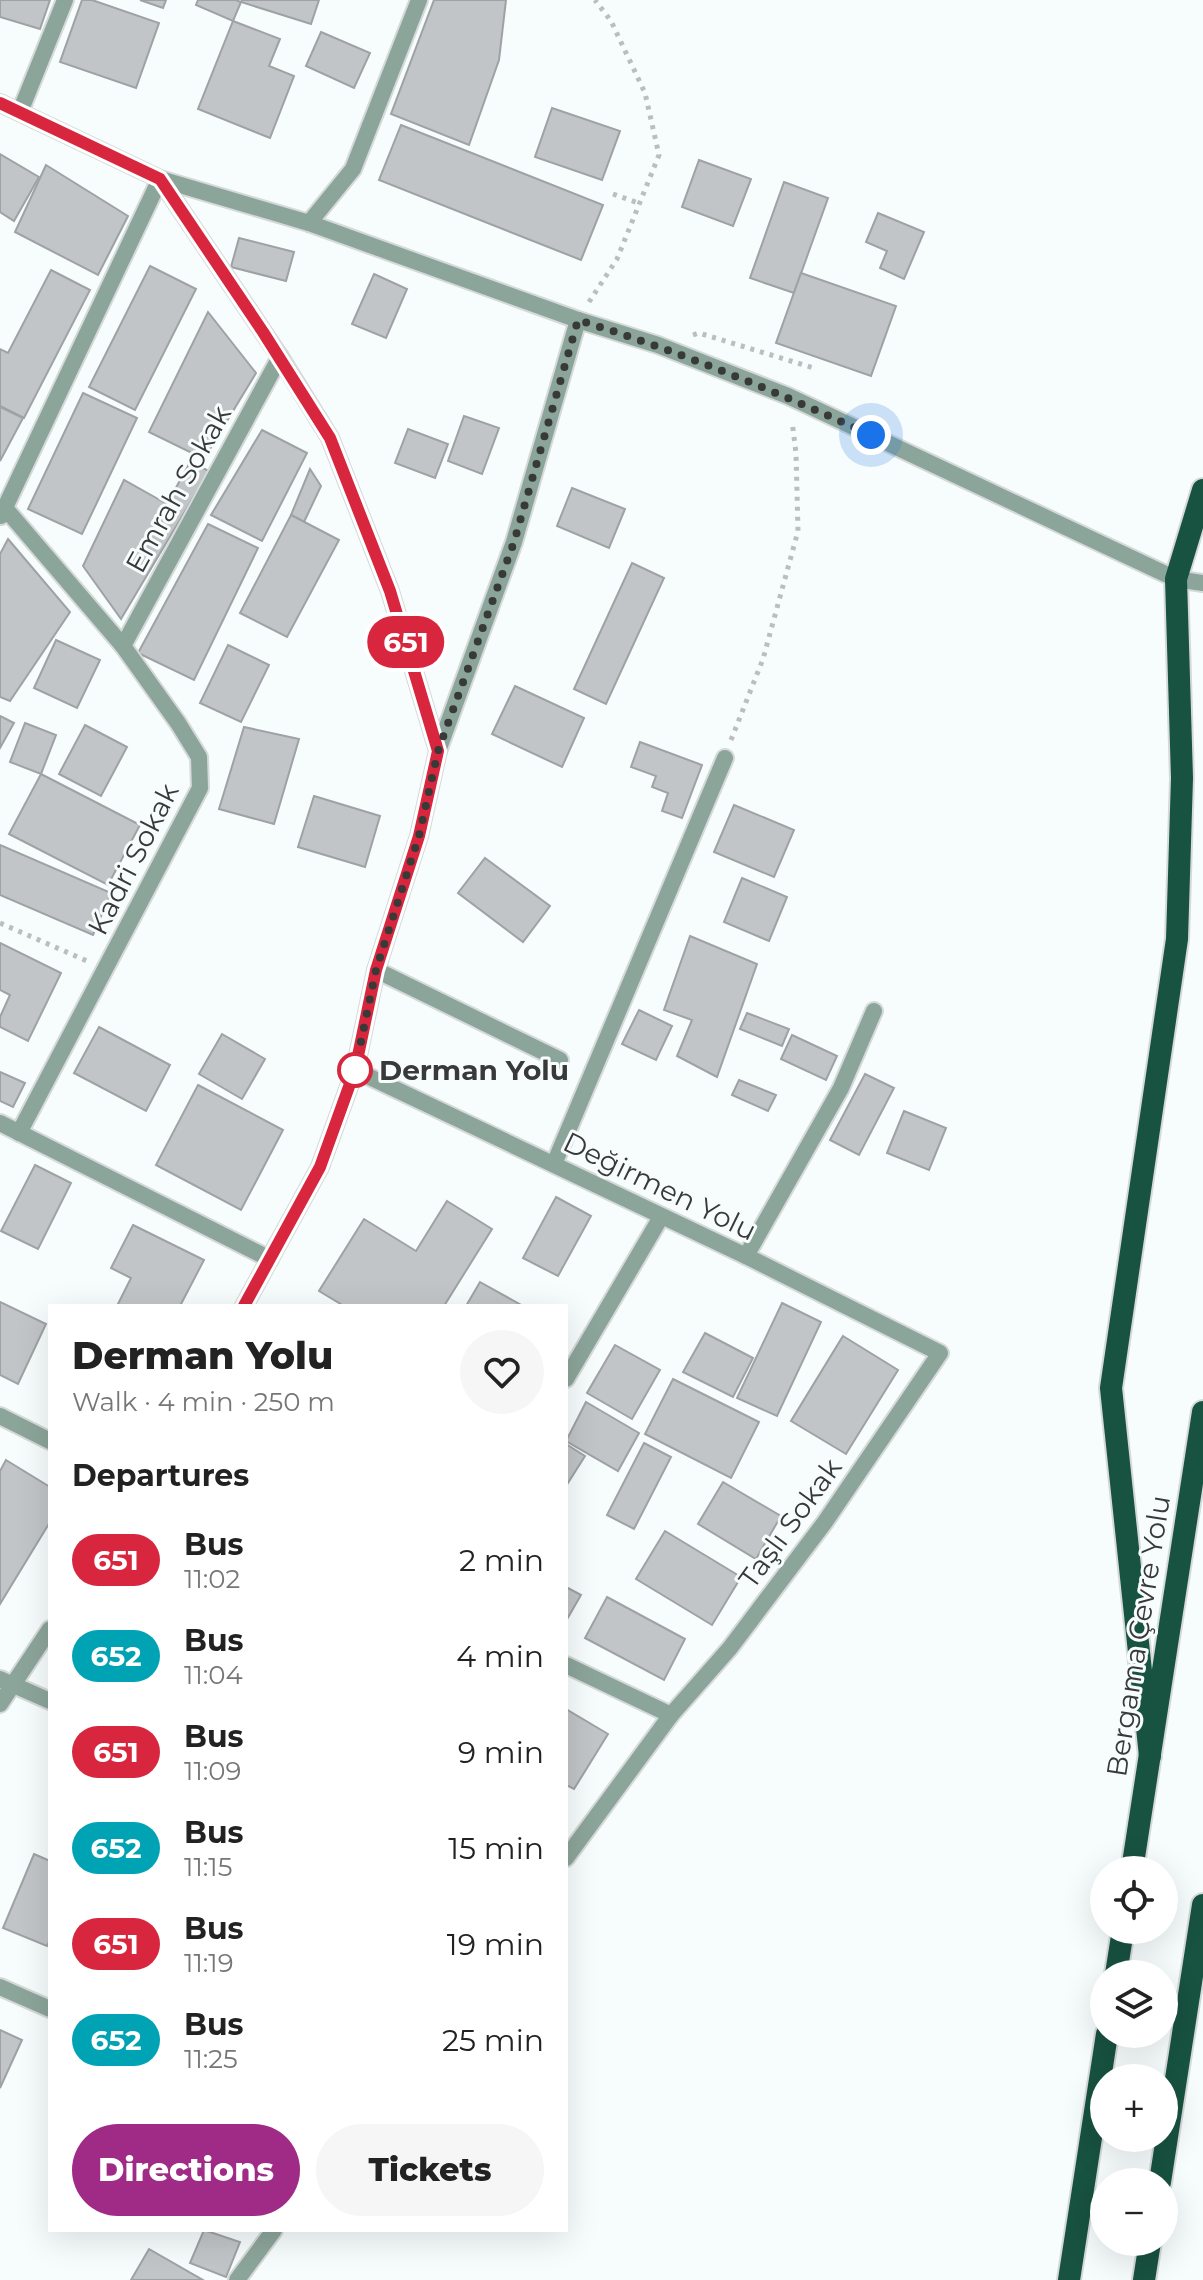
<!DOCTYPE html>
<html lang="en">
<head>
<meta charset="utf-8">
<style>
  body { margin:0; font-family:Montserrat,sans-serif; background:#f6f6f6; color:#222; height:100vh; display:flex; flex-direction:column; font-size:30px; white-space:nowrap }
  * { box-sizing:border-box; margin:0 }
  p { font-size:26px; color:#767676 }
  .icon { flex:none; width:44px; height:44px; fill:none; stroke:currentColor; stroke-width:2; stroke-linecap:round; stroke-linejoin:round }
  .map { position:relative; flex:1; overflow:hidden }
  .drawer { position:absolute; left:48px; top:1304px; width:520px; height:928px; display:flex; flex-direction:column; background:#fff; border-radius:0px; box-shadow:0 8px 32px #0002 }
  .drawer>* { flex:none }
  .badge { padding:0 16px; border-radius:26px; font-size:28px; line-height:52px }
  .fabs { position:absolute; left:1090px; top:1856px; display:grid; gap:16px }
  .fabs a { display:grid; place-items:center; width:88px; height:88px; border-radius:50%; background:#fff; box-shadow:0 8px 32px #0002; font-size:40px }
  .you { position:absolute; width:40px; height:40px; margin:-20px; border:6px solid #fff; border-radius:50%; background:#1a73e8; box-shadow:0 0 0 12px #1a73e833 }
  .map>.badge { position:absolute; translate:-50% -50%; box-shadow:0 0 0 4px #fff }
  h2 { padding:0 24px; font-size:30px; line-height:72px }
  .round { display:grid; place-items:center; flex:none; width:84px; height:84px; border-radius:42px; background:#f6f6f6 }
  .overview { display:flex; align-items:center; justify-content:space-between; height:136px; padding:0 24px }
  h1 { font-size:38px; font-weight:800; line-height:60px }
  .action { display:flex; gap:16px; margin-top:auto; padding:16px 24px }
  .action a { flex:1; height:92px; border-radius:48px; background:#9f2b86; color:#fff; font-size:32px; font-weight:800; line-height:92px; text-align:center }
  .action a+a { background:#f6f6f6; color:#222 }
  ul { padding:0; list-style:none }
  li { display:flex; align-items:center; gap:24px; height:96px; padding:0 24px }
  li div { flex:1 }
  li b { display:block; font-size:30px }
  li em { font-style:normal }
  li .badge { min-width:88px; font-weight:700; text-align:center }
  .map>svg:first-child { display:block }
  .building { fill:#c1c5c7; stroke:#9fa2a4; stroke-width:2 }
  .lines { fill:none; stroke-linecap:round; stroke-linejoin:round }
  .minor-casing { stroke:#d5d9d9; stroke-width:20 }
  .tertiary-casing { stroke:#d5d9d9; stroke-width:20 }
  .trunk-casing { stroke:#d5d9d9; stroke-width:26 }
  .path { stroke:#babebe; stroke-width:5; stroke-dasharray:4 6; stroke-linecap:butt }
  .minor { stroke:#8ca59a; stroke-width:16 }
  .tertiary { stroke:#8ca59a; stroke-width:16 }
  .trunk { stroke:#185240; stroke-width:22 }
  .line-casing { stroke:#fff; stroke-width:18 }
  .line { stroke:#d7263d; stroke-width:12 }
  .walk { stroke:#383939; stroke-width:8; stroke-dasharray:0 14.4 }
  .stop-dot { fill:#fff; stroke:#d7263d; stroke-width:4 }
  .labels { text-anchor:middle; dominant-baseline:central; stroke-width:6; stroke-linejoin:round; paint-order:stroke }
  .street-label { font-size:28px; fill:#383939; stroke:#f7fcfc }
  .stop-label { font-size:28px; font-weight:bold; fill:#383939; stroke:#f7fcfc; text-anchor:start }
</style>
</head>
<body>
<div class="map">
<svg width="1203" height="2280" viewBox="0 0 1203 2280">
  <rect width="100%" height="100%" fill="#f7fcfc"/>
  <g class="building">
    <polygon points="0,0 50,0 40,29 0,17"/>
    <polygon points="82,0 92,0 159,23 136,88 60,62"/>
    <polygon points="140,0 166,0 163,8"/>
    <polygon points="198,0 236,0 241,2 233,21 196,5"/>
    <polygon points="242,0 319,0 311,24 241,2"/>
    <polygon points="434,0 506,0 499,60 469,145 391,114"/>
    <polygon points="233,21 280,39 269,66 294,76 270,138 198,109"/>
    <polygon points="321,32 370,53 354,88 306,66"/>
    <polygon points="552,108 620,131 602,180 535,157"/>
    <polygon points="401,125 603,205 581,260 379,180"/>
    <polygon points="0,154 39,177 14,221 0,212"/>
    <polygon points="699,160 751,179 733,226 682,207"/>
    <polygon points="46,165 128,216 98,275 15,232"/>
    <polygon points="784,182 828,198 794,293 750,278"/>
    <polygon points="878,213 924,232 904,279 880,268 887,251 866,242"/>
    <polygon points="239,238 294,252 286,281 231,267"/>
    <polygon points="150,266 196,289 135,410 89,387"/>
    <polygon points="51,270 90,290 24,418 0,406 0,349 8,353"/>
    <polygon points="801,273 896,306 871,376 776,343"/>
    <polygon points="374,274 407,289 386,338 352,324"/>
    <polygon points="208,312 256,373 204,459 149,432"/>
    <polygon points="83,393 137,418 82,534 28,509"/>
    <polygon points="0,407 23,418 0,461"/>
    <polygon points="464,416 499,428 482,474 448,461"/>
    <polygon points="408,429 448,444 435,478 395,463"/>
    <polygon points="262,430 307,453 262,541 211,515"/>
    <polygon points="190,462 209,471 121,619 83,566 124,480 167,504"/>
    <polygon points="310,469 321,486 304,522 291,515"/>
    <polygon points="572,488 625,509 609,548 557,526"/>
    <polygon points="291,515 339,540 287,637 240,613"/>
    <polygon points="208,524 258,548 194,680 138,653"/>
    <polygon points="8,539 70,612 10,701 0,697 0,554"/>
    <polygon points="632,563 664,578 606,704 574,689"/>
    <polygon points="56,640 100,660 77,708 34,688"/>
    <polygon points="228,645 269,665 241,722 200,703"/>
    <polygon points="515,686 584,718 562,767 492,734"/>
    <polygon points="0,716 14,723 0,748"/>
    <polygon points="25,723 56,735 41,774 10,762"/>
    <polygon points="85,725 127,747 101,796 59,774"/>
    <polygon points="244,727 299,739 274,824 219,809"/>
    <polygon points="640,742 702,765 682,818 662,811 668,793 652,787 656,776 631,767"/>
    <polygon points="41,774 140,825 108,885 9,834"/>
    <polygon points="314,796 380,816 365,867 298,847"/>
    <polygon points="734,805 794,830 774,877 714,852"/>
    <polygon points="0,845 111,893 93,935 0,895"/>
    <polygon points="485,858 550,906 523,942 458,893"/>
    <polygon points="742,878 787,897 769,941 724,922"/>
    <polygon points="690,936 757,964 717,1077 677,1056 692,1020 664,1010"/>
    <polygon points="0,943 61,973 28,1041 0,1027 0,1017 10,995 0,990"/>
    <polygon points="639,1010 672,1026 656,1060 622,1044"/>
    <polygon points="747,1013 789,1029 782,1046 740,1029"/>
    <polygon points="99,1027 170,1065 146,1111 74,1073"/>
    <polygon points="222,1034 265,1059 242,1099 199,1074"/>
    <polygon points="792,1035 837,1056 826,1080 781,1059"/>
    <polygon points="0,1072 25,1083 13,1107 0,1101"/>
    <polygon points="865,1074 894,1088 859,1155 830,1140"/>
    <polygon points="739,1080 776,1095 768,1111 732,1095"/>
    <polygon points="198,1085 283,1130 241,1210 156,1165"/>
    <polygon points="904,1111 946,1128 929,1170 887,1153"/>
    <polygon points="35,1165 71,1183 38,1249 1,1231"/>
    <polygon points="556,1197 591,1216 558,1276 523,1258"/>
    <polygon points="447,1201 492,1229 444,1306 344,1306 319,1291 364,1219 416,1251"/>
    <polygon points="133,1225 204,1260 180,1306 117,1306 131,1278 111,1268"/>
    <polygon points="480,1282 523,1306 466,1306"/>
    <polygon points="0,1302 46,1324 18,1384 0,1375"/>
    <polygon points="782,1303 821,1322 777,1416 737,1398"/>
    <polygon points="705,1333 753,1358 733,1397 683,1372"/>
    <polygon points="843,1336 898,1370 846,1454 791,1421"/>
    <polygon points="615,1345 660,1370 632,1419 587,1393"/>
    <polygon points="673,1379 759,1422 731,1478 645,1434"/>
    <polygon points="586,1402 639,1433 618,1471 566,1441"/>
    <polygon points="644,1443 671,1457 634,1529 607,1515"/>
    <polygon points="566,1444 585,1456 566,1486"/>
    <polygon points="6,1460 50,1487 50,1522 0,1604 0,1471"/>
    <polygon points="723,1482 781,1516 756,1559 698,1524"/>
    <polygon points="665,1531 741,1577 712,1625 636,1579"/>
    <polygon points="566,1587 581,1595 566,1621"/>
    <polygon points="607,1597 685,1639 664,1680 585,1638"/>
    <polygon points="566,1709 608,1734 574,1789 566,1785"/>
    <polygon points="34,1854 50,1861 50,1940 47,1946 3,1928"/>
    <polygon points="0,2030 22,2040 0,2088"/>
    <polygon points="204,2230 240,2242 226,2277 190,2263"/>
    <polygon points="149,2249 203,2280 131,2280"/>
  </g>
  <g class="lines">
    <g class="minor-casing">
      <g id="minor">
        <polyline points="20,112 65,0"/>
        <polyline points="309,223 353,169 419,0"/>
        <polyline points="5,508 123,646 178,723 199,757 200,788 19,1133"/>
        <polyline points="1,516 160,179"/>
        <polyline points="123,646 280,357"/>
        <polyline points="438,751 514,542 578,320"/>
        <polyline points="376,970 560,1060"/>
        <polyline points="355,1070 746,1256 940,1353 825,1522 730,1648 671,1715 566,1858"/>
        <polyline points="0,1123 270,1259"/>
        <polyline points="554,1164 725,758"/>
        <polyline points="746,1256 841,1088 874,1011"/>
        <polyline points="566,1379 661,1217"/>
        <polyline points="0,1416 50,1441"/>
        <polyline points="566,1665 671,1715"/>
        <polyline points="0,1679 50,1701"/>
        <polyline points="237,2280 274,2230"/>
      </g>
    </g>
    <g class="tertiary-casing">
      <g id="tertiary">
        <polyline points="0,103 160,179 309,223 578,320 658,345 788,396 1176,579 1203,583"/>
        <polyline points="160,179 280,357 330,438 390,591 438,751 419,836 376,970 355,1070 320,1167 244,1306"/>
        <polyline points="0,1704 50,1629"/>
        <polyline points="0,1987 50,2009"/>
      </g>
    </g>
    <g class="trunk-casing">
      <g id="trunk">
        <polyline points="1150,1756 1111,1388 1177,939 1182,778 1176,579 1203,490"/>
        <polyline points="1132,1870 1203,1412"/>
        <polyline points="1116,1974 1123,1930"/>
        <polyline points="1160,2182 1203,1905"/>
        <polyline points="1069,2280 1107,2034"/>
        <polyline points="1144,2280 1150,2242"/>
      </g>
    </g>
    <g class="path">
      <polyline points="613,194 641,204"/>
      <polyline points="589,302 617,259 659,155 645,93 611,21 595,0"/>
      <polyline points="693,335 699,333 817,369"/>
      <polyline points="731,740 763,659 798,531 796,453 792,421"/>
      <polyline points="0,923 87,961"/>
    </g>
    <use href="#minor" class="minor"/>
    <use href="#tertiary" class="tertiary"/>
    <use href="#trunk" class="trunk"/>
  </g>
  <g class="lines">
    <g class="line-casing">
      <polyline id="line" points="0,103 160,179 263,332 330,438 390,591 438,751 419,836 376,970 355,1070 320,1167 244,1306"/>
    </g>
    <use href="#line" class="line"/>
    <path class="walk" d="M355,1070L376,970L419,836L438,751L514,542L578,320C679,351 775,391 871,435"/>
  </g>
  <circle class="stop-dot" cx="355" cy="1070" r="16"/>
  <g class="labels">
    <g class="street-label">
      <text transform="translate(178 489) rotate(-61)">Emrah Sokak</text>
      <text transform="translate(133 859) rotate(-63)">Kadri Sokak</text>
      <text transform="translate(660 1186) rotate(26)">Değirmen Yolu</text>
      <text transform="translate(790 1523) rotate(-54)">Taşlı Sokak</text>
      <text transform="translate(1138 1636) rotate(-81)">Bergama Çevre Yolu</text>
    </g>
    <g class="stop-label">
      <text x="379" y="1070">Derman Yolu</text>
    </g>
  </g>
</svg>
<div class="fabs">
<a><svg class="icon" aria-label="locate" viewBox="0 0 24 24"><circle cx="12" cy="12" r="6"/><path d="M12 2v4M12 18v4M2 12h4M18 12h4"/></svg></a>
<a><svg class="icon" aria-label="layers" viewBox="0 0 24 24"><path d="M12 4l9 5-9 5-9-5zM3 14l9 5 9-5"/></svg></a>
<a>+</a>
<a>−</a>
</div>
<div class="you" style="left:871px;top:435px"></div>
<b class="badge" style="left:406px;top:642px;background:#d7263d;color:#fff">651</b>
<section class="drawer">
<div class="overview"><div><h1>Derman Yolu</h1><p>Walk · 4 min · 250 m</p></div><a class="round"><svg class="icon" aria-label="heart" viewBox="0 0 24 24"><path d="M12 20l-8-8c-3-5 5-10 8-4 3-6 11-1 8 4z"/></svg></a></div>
<h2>Departures</h2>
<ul>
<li><span class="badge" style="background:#d7263d;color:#fff">651</span><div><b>Bus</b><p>11:02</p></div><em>2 min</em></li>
<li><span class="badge" style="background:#00a3b4;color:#fff">652</span><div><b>Bus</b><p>11:04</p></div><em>4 min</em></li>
<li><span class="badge" style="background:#d7263d;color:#fff">651</span><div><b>Bus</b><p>11:09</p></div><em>9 min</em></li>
<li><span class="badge" style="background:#00a3b4;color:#fff">652</span><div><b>Bus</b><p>11:15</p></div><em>15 min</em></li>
<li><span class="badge" style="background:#d7263d;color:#fff">651</span><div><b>Bus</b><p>11:19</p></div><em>19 min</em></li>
<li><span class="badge" style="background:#00a3b4;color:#fff">652</span><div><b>Bus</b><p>11:25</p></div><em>25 min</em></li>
</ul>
<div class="action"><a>Directions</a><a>Tickets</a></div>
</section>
</div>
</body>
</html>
